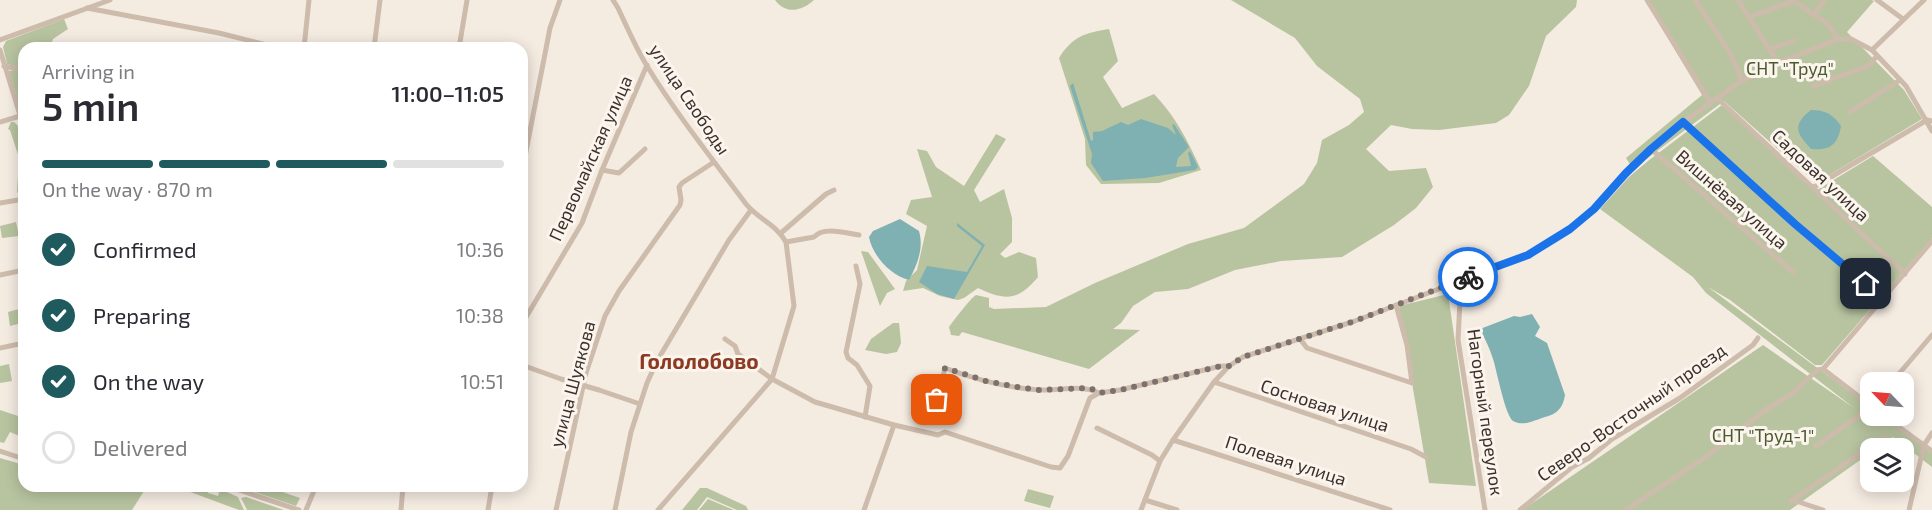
<!DOCTYPE html>
<meta charset="utf-8">
<style>
:root{--surface:#fff;--page:#f7f7f7;--text:#2b2b33;--muted:#7c7c81;--line:#e1e1e2;--accent:#1f5a5e}
body{margin:0;font-family:"Exo 2",sans-serif;background:var(--page);color:var(--text);height:100vh;display:flex;flex-direction:column;font-size:22px;white-space:nowrap}
*{box-sizing:border-box;margin:0}
p{font-size:20px;color:var(--muted)}
.icon{flex:none;width:33px;height:33px;fill:none;stroke:currentColor;stroke-width:2;stroke-linecap:round;stroke-linejoin:round}
.map{position:relative;flex:1;overflow:hidden}
.drawer{position:absolute;left:18px;top:42px;width:510px;height:450px;display:flex;flex-direction:column;background:var(--surface);border-radius:18px;box-shadow:0 3px 15px #0003}
.drawer>*{flex:none}
.needle{width:39px;rotate:295deg}
.fabs{position:absolute;left:1860px;top:372px;display:grid;gap:12px}
.fabs a{display:grid;place-items:center;width:54px;height:54px;border-radius:12px;background:var(--surface);box-shadow:0 3px 15px #0003;font-size:30px}
.pin{position:absolute;display:grid;place-items:center;width:51px;height:51px;color:#fff;margin:-26px;border-radius:12px;box-shadow:0 3px 9px #0006}
.courier{position:absolute;display:grid;place-items:center;width:60px;height:60px;margin:-30px;border:4px solid #1a73e8;border-radius:50%;background:#fff;color:#222;box-shadow:0 2px 8px #0007}
.headline em{font-style:normal;font-weight:600}
.headline div{display:flex;flex-direction:column-reverse}
.headline{display:flex;align-items:center;justify-content:space-between;height:102px;padding:0 24px}
h1{font-size:39px;font-weight:600;line-height:45px}
.bar{display:grid;grid-template-columns:repeat(4,1fr);gap:9px 6px;align-content:center;height:72px;padding:0 24px}
.bar i{height:8px;border-radius:4px;background:var(--line)}
.bar .current{background:var(--accent)}
.bar p{grid-column:span 4}
ol{padding:0 24px;list-style:none}
li{display:flex;align-items:center;gap:18px;height:66px}
li p{margin-inline-start:auto}
li .icon{padding:6px;border-radius:50%;background:var(--accent);color:#fff;stroke-width:4}
li:last-child{color:var(--muted)}
li i{width:33px;height:33px;border:3px solid var(--line);border-radius:50%}
.map>svg:first-child{display:block}
.green{fill:#b8c4a0}
.water{fill:#7fb0b2}
.lines{fill:none;stroke-linecap:round;stroke-linejoin:round}
.minor{stroke:#cdbbac;stroke-width:5}
.done{stroke:#7c716b;stroke-width:6;stroke-dasharray:0 10.8}
.route{stroke:#1a73e8;stroke-width:8}
.labels{text-anchor:middle;dominant-baseline:central;stroke-width:6;stroke-linejoin:round;paint-order:stroke}
.park-label{font-size:18px;fill:#4a5a2e;stroke:#fbf5ee}
.street-label{font-size:18px;fill:#3b302b;stroke:#fbf5ee}
.quarter-label{font-size:21px;font-weight:bold;fill:#8c3b22;stroke:#fbf5ee}
</style>
<div class="map">
<svg width="1932" height="510" viewBox="0 0 1932 510">
<rect width="100%" height="100%" fill="#f4ebe1"/>
<g class="green">
<path d="M775,0H814C802,11 786,15 775,0Z"/>
<path d="M1231,0H1577L1576,7L1546,36L1529,86L1509,115L1496,123L1439,130L1412,129L1391,125L1366,149L1389,171L1426,168L1433,187L1416,208L1394,225L1342,257L1281,261L1235,270L1188,289L1155,292L1133,306L1121,323L1113,329L1140,330L1089,369L962,332L959,336L951,335L949,327C955,319 969,300 976,295L989,298V307L994,309L1046,307L1095,283L1188,244L1244,228L1304,184L1317,163L1322,140L1349,125L1364,112L1360,99L1317,66L1295,38Z"/>
<path d="M1645,0H1872L1874,1L1847,32L1904,90L1922,119L1816,183L1724,101L1633,169L1626,158L1702,95Z"/>
<path d="M64,19L68,29L53,39L50,48H24V68L7,64L3,47L6,41Z"/>
<path d="M1109,29L1118,61L1103,77L1122,108L1154,94C1176,117 1188,141 1201,170L1159,183L1101,184L1086,165L1085,139L1059,58C1073,36 1085,33 1109,29Z"/>
<path d="M14,70L24,72V121L9,71Z"/>
<path d="M1722,105L1817,190L1873,156L1932,207V238L1822,365H1815L1730,300L1708,287L1870,407V416H1881L1932,453V467L1893,437L1876,448H1870V453L1790,510H1522L1763,345L1854,408L1706,293L1693,277L1600,209L1629,177L1648,161Z"/>
<path d="M11,122H14C28,133 24,157 24,173L10,130L8,129Z"/>
<path d="M996,134L1006,139L974,190L980,202L1004,189L1012,218V242L1000,254L1005,258L1019,252L1036,258L1038,277C1018,301 1006,301 978,288L964,298L958,300L940,296L923,288L903,291L906,281L917,270L927,226L906,214L911,200L932,197L917,149L927,151L936,167L964,186Z"/>
<path d="M20,175L23,176L24,198L20,199L17,191L18,176Z"/>
<path d="M16,222L19,236L2,238L0,226Z"/>
<path d="M861,251L868,252L895,289L887,293L880,306Z"/>
<path d="M1448,294L1476,486L1429,483L1399,306Z"/>
<path d="M19,309L22,323L10,326L8,312Z"/>
<path d="M893,323H899L901,343L897,352L886,354L865,350L871,339Z"/>
<path d="M9,364L12,381L0,383V366Z"/>
<path d="M0,410L24,418V438L10,432L4,443L0,442Z"/>
<path d="M0,458L24,465V486H108L112,488L115,486H152L144,491L132,510H0Z"/>
<path d="M174,486H207L208,493L218,496L220,489L238,497L244,510H239Z"/>
<path d="M237,486H265L300,498L296,506Z"/>
<path d="M700,488H707L746,506L748,510H737L707,497L697,510H682Z"/>
<path d="M1028,489L1054,496L1050,508L1024,501Z"/>
<path d="M246,497L284,510H247L241,498Z"/>
<path d="M708,499L734,510H699Z"/>
</g>
<g class="water">
<path d="M1073,83L1091,141L1093,140V132L1102,131L1121,122L1128,125L1141,119L1168,128L1176,135L1172,125L1174,124L1189,147L1178,158L1176,167L1191,166L1188,153L1190,151L1198,167L1195,170L1145,178L1103,181L1091,163L1092,154L1070,86Z"/>
<path d="M1811,110C1825,110 1833,114 1841,126C1838,144 1830,151 1811,149C1796,133 1792,125 1811,110Z"/>
<path d="M900,219L919,231C924,249 917,265 909,280C891,276 872,255 869,237L873,231Z"/>
<path d="M957,223L985,245L954,299L937,294L919,282L927,266L967,272L982,246L957,226Z"/>
<path d="M1532,314L1540,327L1535,336L1547,343L1565,395C1563,408 1557,414 1545,417C1535,420 1523,427 1513,421C1505,415 1497,371 1493,359C1490,349 1485,339 1480,329L1514,316L1520,317Z"/>
</g>
<g class="lines">
<g class="minor">
<path d="M613,0L618,8C627,27 636,48 647,66C675,112 713,160 746,204C758,219 776,224 786,242L794,306L772,379L658,510"/>
<path d="M1647,0L1711,103"/>
<path d="M1695,0C1711,25 1733,52 1742,81"/>
<path d="M1738,0L1778,63"/>
<path d="M1792,0L1828,24L1838,39"/>
<path d="M1877,0L1903,19"/>
<path d="M87,8L219,33L279,48"/>
<path d="M1814,15L1824,0"/>
<path d="M1749,17L1794,1"/>
<path d="M0,40L110,0"/>
<path d="M304,48L309,0"/>
<path d="M374,48L380,0"/>
<path d="M459,48L467,0"/>
<path d="M1770,49L1794,41"/>
<path d="M0,50L24,128"/>
<path d="M1872,50L1924,0"/>
<path d="M4,66L24,70"/>
<path d="M1813,86L1868,66L1877,56"/>
<path d="M1717,98L1905,274"/>
<path d="M1850,112L1900,80"/>
<path d="M0,122L20,116"/>
<path d="M1683,122L1795,224L1883,299"/>
<path d="M1651,149L1793,272"/>
<path d="M602,170L619,173L645,149"/>
<path d="M522,172L550,28L560,0"/>
<path d="M1814,187L1927,120L1932,121"/>
<path d="M0,203L24,199"/>
<path d="M781,233L826,194L834,190"/>
<path d="M786,242L814,237C823,226 846,233 859,235"/>
<path d="M856,266L860,284L846,352L848,358L857,365L870,386L865,417"/>
<path d="M0,275L24,270"/>
<path d="M1454,282L1460,301L1458,340L1485,510"/>
<path d="M522,324L582,223L602,170L647,65"/>
<path d="M725,339L735,346L738,354L772,379L815,402L894,425L938,435L945,432L1051,467L1060,468L1068,456L1090,398L1099,393L1120,390L1221,366H1229"/>
<path d="M1300,339L1307,348L1412,383L1407,345L1396,305"/>
<path d="M0,348L24,343"/>
<path d="M522,365L561,379L599,390L640,404"/>
<path d="M1823,369L1870,405"/>
<path d="M1214,382L1411,449L1426,457"/>
<path d="M1892,382L1932,335"/>
<path d="M937,400L945,368C974,379 1008,388 1040,390C1059,391 1082,384 1099,393"/>
<path d="M1884,416L1932,451"/>
<path d="M1097,428L1152,455L1160,461"/>
<path d="M1173,440L1390,510"/>
<path d="M1816,446L1870,408"/>
<path d="M0,451L24,459"/>
<path d="M227,486L299,510"/>
<path d="M1145,500L1177,510"/>
<path d="M1793,500L1823,510"/>
<path d="M1791,501L1884,437"/>
<path d="M306,510L316,486"/>
<path d="M401,510L403,486"/>
<path d="M488,510L492,486"/>
<path d="M556,510L586,373L605,316L619,291L680,205L681,200L679,187L682,183L714,162"/>
<path d="M615,510L631,432L647,383L657,361L729,240L751,210"/>
<path d="M864,510L894,425"/>
<path d="M1141,510L1160,461L1173,440L1214,382L1229,366L1243,357L1355,321L1528,255L1570,229L1594,209L1626,173L1651,149L1683,122L1717,98L1742,81L1778,63L1838,39H1851L1872,50L1906,86L1932,131"/>
<path d="M1520,510L1572,467L1589,458L1612,439L1680,398L1753,345L1758,338"/>
<path d="M1626,510L1703,459L1767,409L1793,393L1817,370L1823,369L1932,241"/>
<path d="M1909,510L1924,445L1932,433"/>
</g>
</g>
<g class="lines">
<path class="done" d="M937,400L945,368L986,381L1017,387L1038,390L1090,388L1099,393L1120,390L1221,366H1229L1243,357L1355,321L1468,277"/>
<path class="route" d="M1468,277L1528,255L1570,229L1594,209L1626,173L1651,149L1683,122L1795,224L1866,284"/>
</g>
<g class="labels">
<g class="park-label">
<text x="1790" y="68">СНТ "Труд"</text>
<text x="1763" y="435">СНТ "Труд-1"</text>
</g>
<g class="street-label">
<text transform="translate(690 99) rotate(56)">улица Свободы</text>
<text transform="translate(590 158) rotate(-66)">Первомайская улица</text>
<text transform="translate(1821 175) rotate(43)">Садовая улица</text>
<text transform="translate(1732 199) rotate(41)">Вишнёвая улица</text>
<text transform="translate(572 384) rotate(-75)">улица Шуякова</text>
<text transform="translate(1325 405) rotate(18)">Сосновая улица</text>
<text transform="translate(1486 412) rotate(82)">Нагорный переулок</text>
<text transform="translate(1631 412) rotate(-35)">Северо-Восточный проезд</text>
<text transform="translate(1286 460) rotate(18)">Полевая улица</text>
</g>
<g class="quarter-label">
<text x="699" y="360">Гололобово</text>
</g>
</g>
</svg>
<div class="fabs">
<a><svg class="needle" viewBox="-14 -14 28 28"><path d="M0-13l5 13h-10z" fill="#e53935"/><path d="M0 13l5-13h-10z" fill="#7c7c81"/></svg></a>
<a><svg class="icon" aria-label="layers" viewBox="0 0 24 24"><path d="M12 4l9 5-9 5-9-5zM3 14l9 5 9-5"/></svg></a>
</div>
<div class="pin" style="left:937px;top:400px;background:#ea580c"><svg class="icon" aria-label="bag" viewBox="0 0 24 24"><path d="M5 8h14l-1 12H6zM9 8a3 3 0 0 1 6 0"/></svg></div>
<div class="pin" style="left:1866px;top:284px;background:#1f2937"><svg class="icon" aria-label="home" viewBox="0 0 24 24"><path d="M3 11l9-7 9 7M6 9v11h12V9"/></svg></div>
<div class="courier" style="left:1468px;top:277px"><svg class="icon" aria-label="bike" viewBox="0 0 24 24"><circle cx="6" cy="16" r="4"/><circle cx="18" cy="16" r="4"/><path d="M6 16l4-8h5l3 8M10 8l3 8H6M13 5h3"/></svg></div>
<section class="drawer">
<div class="headline"><div><h1>5 min</h1><p>Arriving in</p></div><em>11:00–11:05</em></div>
<div class="bar"><i class="current"></i><i class="current"></i><i class="current"></i><i></i><p>On the way · 870 m</p></div>
<ol>
<li><svg class="icon" aria-label="check" viewBox="0 0 24 24"><path d="M5 12l5 5 9-10"/></svg>Confirmed<p>10:36</p></li>
<li><svg class="icon" aria-label="check" viewBox="0 0 24 24"><path d="M5 12l5 5 9-10"/></svg>Preparing<p>10:38</p></li>
<li><svg class="icon" aria-label="check" viewBox="0 0 24 24"><path d="M5 12l5 5 9-10"/></svg>On the way<p>10:51</p></li>
<li><i></i>Delivered</li>
</ol>
</section>
</div>
